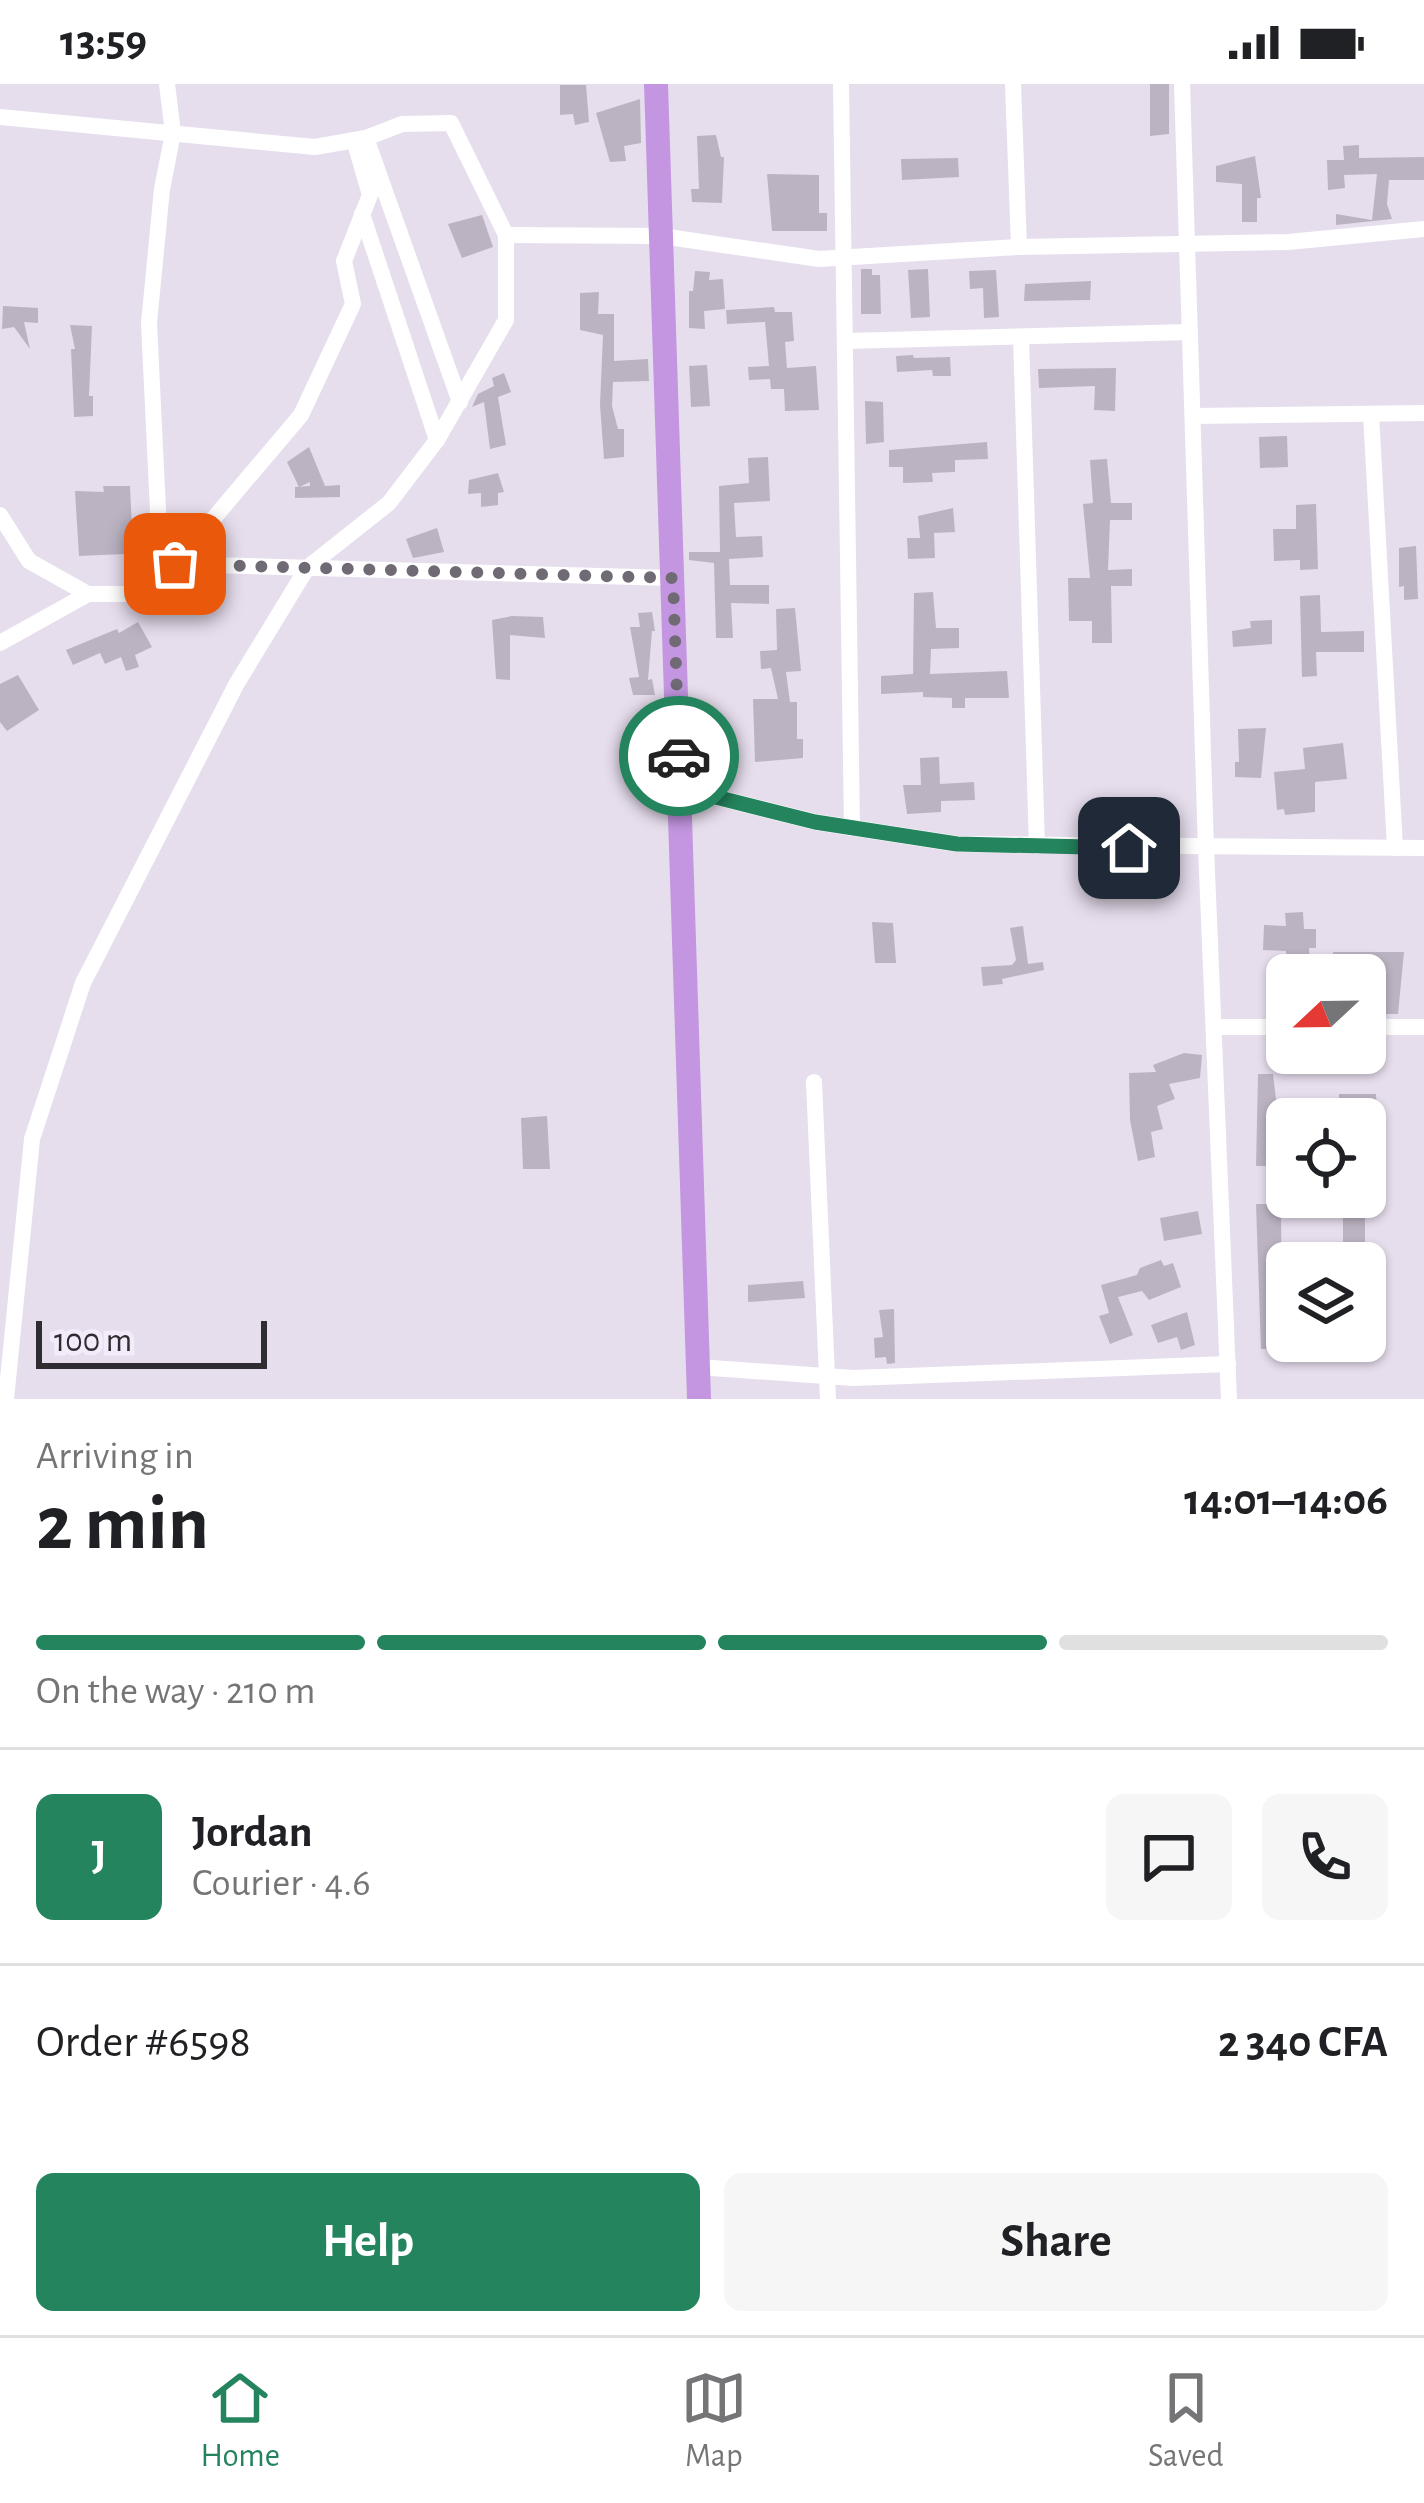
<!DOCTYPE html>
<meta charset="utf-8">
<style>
:root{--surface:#fff;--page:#f6f6f6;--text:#202124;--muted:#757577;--line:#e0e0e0;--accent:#23845d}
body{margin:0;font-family:"Alegreya Sans",sans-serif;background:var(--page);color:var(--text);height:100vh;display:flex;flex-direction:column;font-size:45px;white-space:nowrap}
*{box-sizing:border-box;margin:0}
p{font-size:39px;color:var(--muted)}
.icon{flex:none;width:66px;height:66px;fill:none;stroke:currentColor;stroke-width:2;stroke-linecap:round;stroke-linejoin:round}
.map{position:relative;height:1315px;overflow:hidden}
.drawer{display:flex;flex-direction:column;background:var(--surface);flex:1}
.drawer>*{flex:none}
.needle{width:78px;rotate:248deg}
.buttons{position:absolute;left:1266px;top:870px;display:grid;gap:24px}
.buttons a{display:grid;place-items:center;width:120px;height:120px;border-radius:18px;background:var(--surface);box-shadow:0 3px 9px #0004;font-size:60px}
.scale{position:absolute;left:36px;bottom:30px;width:231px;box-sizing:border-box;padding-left:12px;border:6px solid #2f2c32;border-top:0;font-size:33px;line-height:42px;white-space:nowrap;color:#2f2c32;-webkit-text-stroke:9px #f4ebfa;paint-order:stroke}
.pin{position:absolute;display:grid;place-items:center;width:102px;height:102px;color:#fff;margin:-51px;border-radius:24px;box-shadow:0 6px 18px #0006}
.courier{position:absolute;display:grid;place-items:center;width:120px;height:120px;margin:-60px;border:9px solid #23845d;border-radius:50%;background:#fff;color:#222;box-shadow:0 3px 15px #0007}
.summary em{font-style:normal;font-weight:600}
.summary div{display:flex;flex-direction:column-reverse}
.summary{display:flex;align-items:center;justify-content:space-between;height:204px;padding:0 36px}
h1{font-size:78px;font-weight:600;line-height:90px}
.bar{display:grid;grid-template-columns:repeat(4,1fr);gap:18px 12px;align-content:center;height:144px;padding:0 36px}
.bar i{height:15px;border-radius:9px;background:var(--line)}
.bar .active{background:var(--accent)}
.bar p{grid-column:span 4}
.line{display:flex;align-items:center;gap:30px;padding:0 36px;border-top:3px solid var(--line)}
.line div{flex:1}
.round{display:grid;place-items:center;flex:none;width:126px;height:126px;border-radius:18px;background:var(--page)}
.button{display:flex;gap:24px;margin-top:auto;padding:24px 36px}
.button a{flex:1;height:138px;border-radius:18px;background:var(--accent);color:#fff;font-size:48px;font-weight:600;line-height:138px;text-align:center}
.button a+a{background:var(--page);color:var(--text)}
.status{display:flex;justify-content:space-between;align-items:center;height:84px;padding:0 60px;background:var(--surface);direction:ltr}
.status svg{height:33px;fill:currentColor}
.tab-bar{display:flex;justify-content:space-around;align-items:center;height:168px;border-top:3px solid var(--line);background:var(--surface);font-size:33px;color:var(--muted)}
.tab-bar a{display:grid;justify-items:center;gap:6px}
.tab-bar .active{color:var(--accent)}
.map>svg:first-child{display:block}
.building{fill:#bcb3c2}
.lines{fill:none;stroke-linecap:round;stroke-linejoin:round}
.minor{stroke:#fff;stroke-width:16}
.highway{stroke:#c496e2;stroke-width:24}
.done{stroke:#6f6a73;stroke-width:12;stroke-dasharray:0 21.6}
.route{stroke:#23845d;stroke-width:15}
</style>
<div class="status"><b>13:59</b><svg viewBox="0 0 49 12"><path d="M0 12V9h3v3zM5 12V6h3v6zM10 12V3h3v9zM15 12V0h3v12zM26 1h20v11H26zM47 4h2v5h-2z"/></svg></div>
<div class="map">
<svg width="1424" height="1315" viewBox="0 0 1424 1315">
<rect width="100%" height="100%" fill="#e7deed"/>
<g class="building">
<path d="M1150,0H1169V50L1150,52Z"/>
<path d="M560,1H586L589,38L575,41L573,30L560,31Z"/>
<path d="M640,15L641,59L624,62L626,77L610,78L596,29Z"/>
<path d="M716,51L721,73H724L722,119L692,118L691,105H699L697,52Z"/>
<path d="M1359,61V74L1424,73V96H1389L1387,120L1392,135L1336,141V130L1372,136L1377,90L1344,91L1345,104L1328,106L1327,76H1344L1343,62Z"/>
<path d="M1255,72L1261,114H1257V138H1242V100L1216,98V82Z"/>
<path d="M958,74L959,93L902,96L901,75Z"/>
<path d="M767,90L819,91V129H827V147H772Z"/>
<path d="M482,131L493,163L462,174L448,140Z"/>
<path d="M861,185H872V191H880L881,230H861Z"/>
<path d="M928,185L930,233L911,234L908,186Z"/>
<path d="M996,186L999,233L984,234L983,204L970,205L969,187Z"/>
<path d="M695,187L710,188L709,196L723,195L725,225L704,227L705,245L689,244V207H693Z"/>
<path d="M1091,197L1090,216L1024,217L1025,200Z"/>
<path d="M599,208L598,230H614V277L648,275L649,297L613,298L612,322L618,345H624V373L604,375L600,321L603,251L580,246V209Z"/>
<path d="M3,222L38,224V239L24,238L30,265L14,243L2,245Z"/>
<path d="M774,223L775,228H792L794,257L785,258L787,284L816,282L819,326L785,327L784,305H771L770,295L749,296L748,283L769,282L765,238L727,240L726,226Z"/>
<path d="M70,241L92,242L89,312H93V332L74,333L71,265H75Z"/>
<path d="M913,271L914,274L950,273L951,292H933L932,286L897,288L896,272Z"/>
<path d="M707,281L710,322L691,323L689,282Z"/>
<path d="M1116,284L1115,327L1094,326L1095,302L1039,304L1038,285Z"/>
<path d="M504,289L511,308L498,313L506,361L490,365L484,318L472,323L478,310L494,302L492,294Z"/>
<path d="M865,317L883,318L884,358L866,360Z"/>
<path d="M1287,352L1288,383L1260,384L1259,353Z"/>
<path d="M987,358L988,375L955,376V388L932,389L933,398L903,399V383H889V366Z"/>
<path d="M309,363L325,402L340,401V413L295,414V403L310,402V398L299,403L287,378Z"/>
<path d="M768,373L770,417L734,419L736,453L762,452L763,473L729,475L730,501H769V520L731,519L733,554H716L714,479L689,476V468H720L719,402L749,399L748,374Z"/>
<path d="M1107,375L1111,419H1132V436H1110L1108,486L1132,485V502H1111L1112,559H1092V537H1069L1068,494H1090L1083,420L1093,419L1090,376Z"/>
<path d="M498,389L504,408L498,409V421L481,423V409L468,410L469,396Z"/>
<path d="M103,402H130L132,444L146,448L147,469L79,472L75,407L104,408Z"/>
<path d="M1316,420L1318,485L1300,486V476L1274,477L1273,445H1296V421Z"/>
<path d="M953,424L955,448L934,449L935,474L908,475L907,454H920L918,432Z"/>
<path d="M437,444L444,468L413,474L406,455Z"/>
<path d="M1416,462L1418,515L1404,516V502L1399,503V464Z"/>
<path d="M933,508L936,544H959V564L931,565L930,590L1007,587L1009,614H965V624H952V614L923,613V608L881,610V592L913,590L914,509Z"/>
<path d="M1320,511L1321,548L1364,547V568H1316L1317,592L1302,593L1300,512Z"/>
<path d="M795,524L801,587L786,588L790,618H797V655H803V674L755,678L753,615H778L771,584L761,585L760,567L777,566L776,525Z"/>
<path d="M652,528L655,547H652L648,596L652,595L655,611H633L629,594L639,593L630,543H640L638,529Z"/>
<path d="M512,532L543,533L545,554L510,551V596L496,595L492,536Z"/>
<path d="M1272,536V560L1233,563L1232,547L1251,544L1250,537Z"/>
<path d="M138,538L152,563L135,571L139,583L126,587L121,573L105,580L100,569L73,581L66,566L117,545L119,549Z"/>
<path d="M18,591L39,626L7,647L0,638V600Z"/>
<path d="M1266,644L1261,694L1235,693V678H1239L1238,645Z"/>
<path d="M1343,659L1347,695L1315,698V728L1285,731L1284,725L1277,726L1274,688L1305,685L1303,664Z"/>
<path d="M939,673L940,700L974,698L975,716L941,717V728L907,730L903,701H921L920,674Z"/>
<path d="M1303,828L1304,845H1316V864H1309L1310,889L1287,890L1286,867L1263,866L1264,841L1286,842L1285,829Z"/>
<path d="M872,838L893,839L896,879H875Z"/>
<path d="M1023,842L1028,880L1043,878L1044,886L1002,895L1003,900L983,902L981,883L1012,881L1016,876L1010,844Z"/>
<path d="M1333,868H1404L1398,930H1381L1379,884L1334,886Z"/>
<path d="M1184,969L1202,971L1200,994L1169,1000L1175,1015L1157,1022L1163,1045L1151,1048L1155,1073L1138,1077L1130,1036L1129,989L1156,988L1153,981Z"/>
<path d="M1258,990H1273L1277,1024H1273L1272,1082H1256Z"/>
<path d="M1339,1010H1376L1377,1029H1359V1035H1339Z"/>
<path d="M547,1032L550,1085H523L521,1034Z"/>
<rect x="1343" y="1113" width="22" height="54"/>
<path d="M1256,1120H1281L1282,1265H1261Z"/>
<path d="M1198,1127L1202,1150L1164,1157L1160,1134Z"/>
<path d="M1161,1176L1164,1182L1173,1179L1181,1203L1149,1216L1142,1207L1118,1213L1133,1251L1110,1260L1099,1232L1109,1229L1101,1201L1137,1191L1140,1184Z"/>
<path d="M803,1197L805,1214L748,1218V1201Z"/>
<path d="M894,1225L895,1279L887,1280L886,1273L875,1274L874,1254L883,1253L879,1226Z"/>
<path d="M1187,1228L1195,1261L1181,1266L1177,1253L1158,1259L1151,1241Z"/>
</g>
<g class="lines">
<g class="minor">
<path d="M841,0L852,744"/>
<path d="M1013,0L1019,163"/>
<path d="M1182,0L1206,764L1229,1315"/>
<path d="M0,33L315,63L366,54L402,40L451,39L506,151V236L437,356L389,419L307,484L237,599L83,899L32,1055L6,1315"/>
<path d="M366,54L460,318"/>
<path d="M362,130L437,356"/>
<path d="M506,151L661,152L819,175L1019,163L1288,158L1424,145"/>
<path d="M1021,253L1037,762"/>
<path d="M845,257L1190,248"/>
<path d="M1371,330L1395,764"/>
<path d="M1193,332L1424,329"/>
<path d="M0,431L29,477L88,510H127L175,480L672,494"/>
<path d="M175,480L301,331L353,220L344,177L370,111L354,56"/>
<path d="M161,489L149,239L162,105L173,49L167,0"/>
<path d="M0,559L88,510"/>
<path d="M680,704L815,738L957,760L1424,764"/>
<path d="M1214,943H1287"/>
<path d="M1365,943H1424"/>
<path d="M814,998L828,1315"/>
<path d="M698,1283L853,1294L1228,1280"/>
</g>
<path class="highway" d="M656,0L699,1315"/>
</g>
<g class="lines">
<path class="done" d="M175,480L673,494L679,672"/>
<path class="route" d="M679,672L680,704L815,738L957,760L1129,764"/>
</g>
</svg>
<div class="buttons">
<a><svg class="needle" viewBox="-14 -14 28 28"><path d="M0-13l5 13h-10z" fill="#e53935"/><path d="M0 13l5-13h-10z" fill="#757577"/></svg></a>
<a><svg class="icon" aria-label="locate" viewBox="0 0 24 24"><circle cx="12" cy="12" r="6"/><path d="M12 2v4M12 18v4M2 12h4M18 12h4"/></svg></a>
<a><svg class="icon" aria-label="layers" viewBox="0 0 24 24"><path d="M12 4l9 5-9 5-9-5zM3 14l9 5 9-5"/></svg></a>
</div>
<div class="scale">100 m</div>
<div class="pin" style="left:175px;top:480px;background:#ea580c"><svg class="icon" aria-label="bag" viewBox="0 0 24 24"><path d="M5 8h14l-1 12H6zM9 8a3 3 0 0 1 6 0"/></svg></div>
<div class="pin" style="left:1129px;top:764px;background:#1f2937"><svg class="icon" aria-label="home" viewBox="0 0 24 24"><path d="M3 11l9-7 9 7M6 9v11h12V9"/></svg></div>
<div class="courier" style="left:679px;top:672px"><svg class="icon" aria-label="car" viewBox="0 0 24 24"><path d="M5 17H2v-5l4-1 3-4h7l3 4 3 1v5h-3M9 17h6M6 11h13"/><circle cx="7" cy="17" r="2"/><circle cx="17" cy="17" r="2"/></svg></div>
</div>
<section class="drawer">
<div class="summary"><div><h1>2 min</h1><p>Arriving in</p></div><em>14:01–14:06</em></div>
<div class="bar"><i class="active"></i><i class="active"></i><i class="active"></i><i></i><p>On the way · 210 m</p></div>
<div class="line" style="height:216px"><b class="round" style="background:var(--accent);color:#fff">J</b><div><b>Jordan</b><p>Courier · 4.6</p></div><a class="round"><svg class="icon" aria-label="chat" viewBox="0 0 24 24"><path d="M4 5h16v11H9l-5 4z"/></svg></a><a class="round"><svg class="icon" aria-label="phone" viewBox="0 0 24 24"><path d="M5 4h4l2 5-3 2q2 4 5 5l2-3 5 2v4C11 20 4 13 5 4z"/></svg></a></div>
<div class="line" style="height:156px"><div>Order #6598</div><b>2 340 CFA</b></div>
<div class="button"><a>Help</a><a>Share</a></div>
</section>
<nav class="tab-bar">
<a class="active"><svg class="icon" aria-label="home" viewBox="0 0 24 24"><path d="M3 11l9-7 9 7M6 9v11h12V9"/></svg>Home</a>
<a><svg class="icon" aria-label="map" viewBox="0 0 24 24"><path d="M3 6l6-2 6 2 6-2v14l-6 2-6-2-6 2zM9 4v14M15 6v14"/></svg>Map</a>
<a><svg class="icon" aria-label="saved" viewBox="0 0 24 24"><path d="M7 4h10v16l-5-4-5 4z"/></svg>Saved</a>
</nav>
